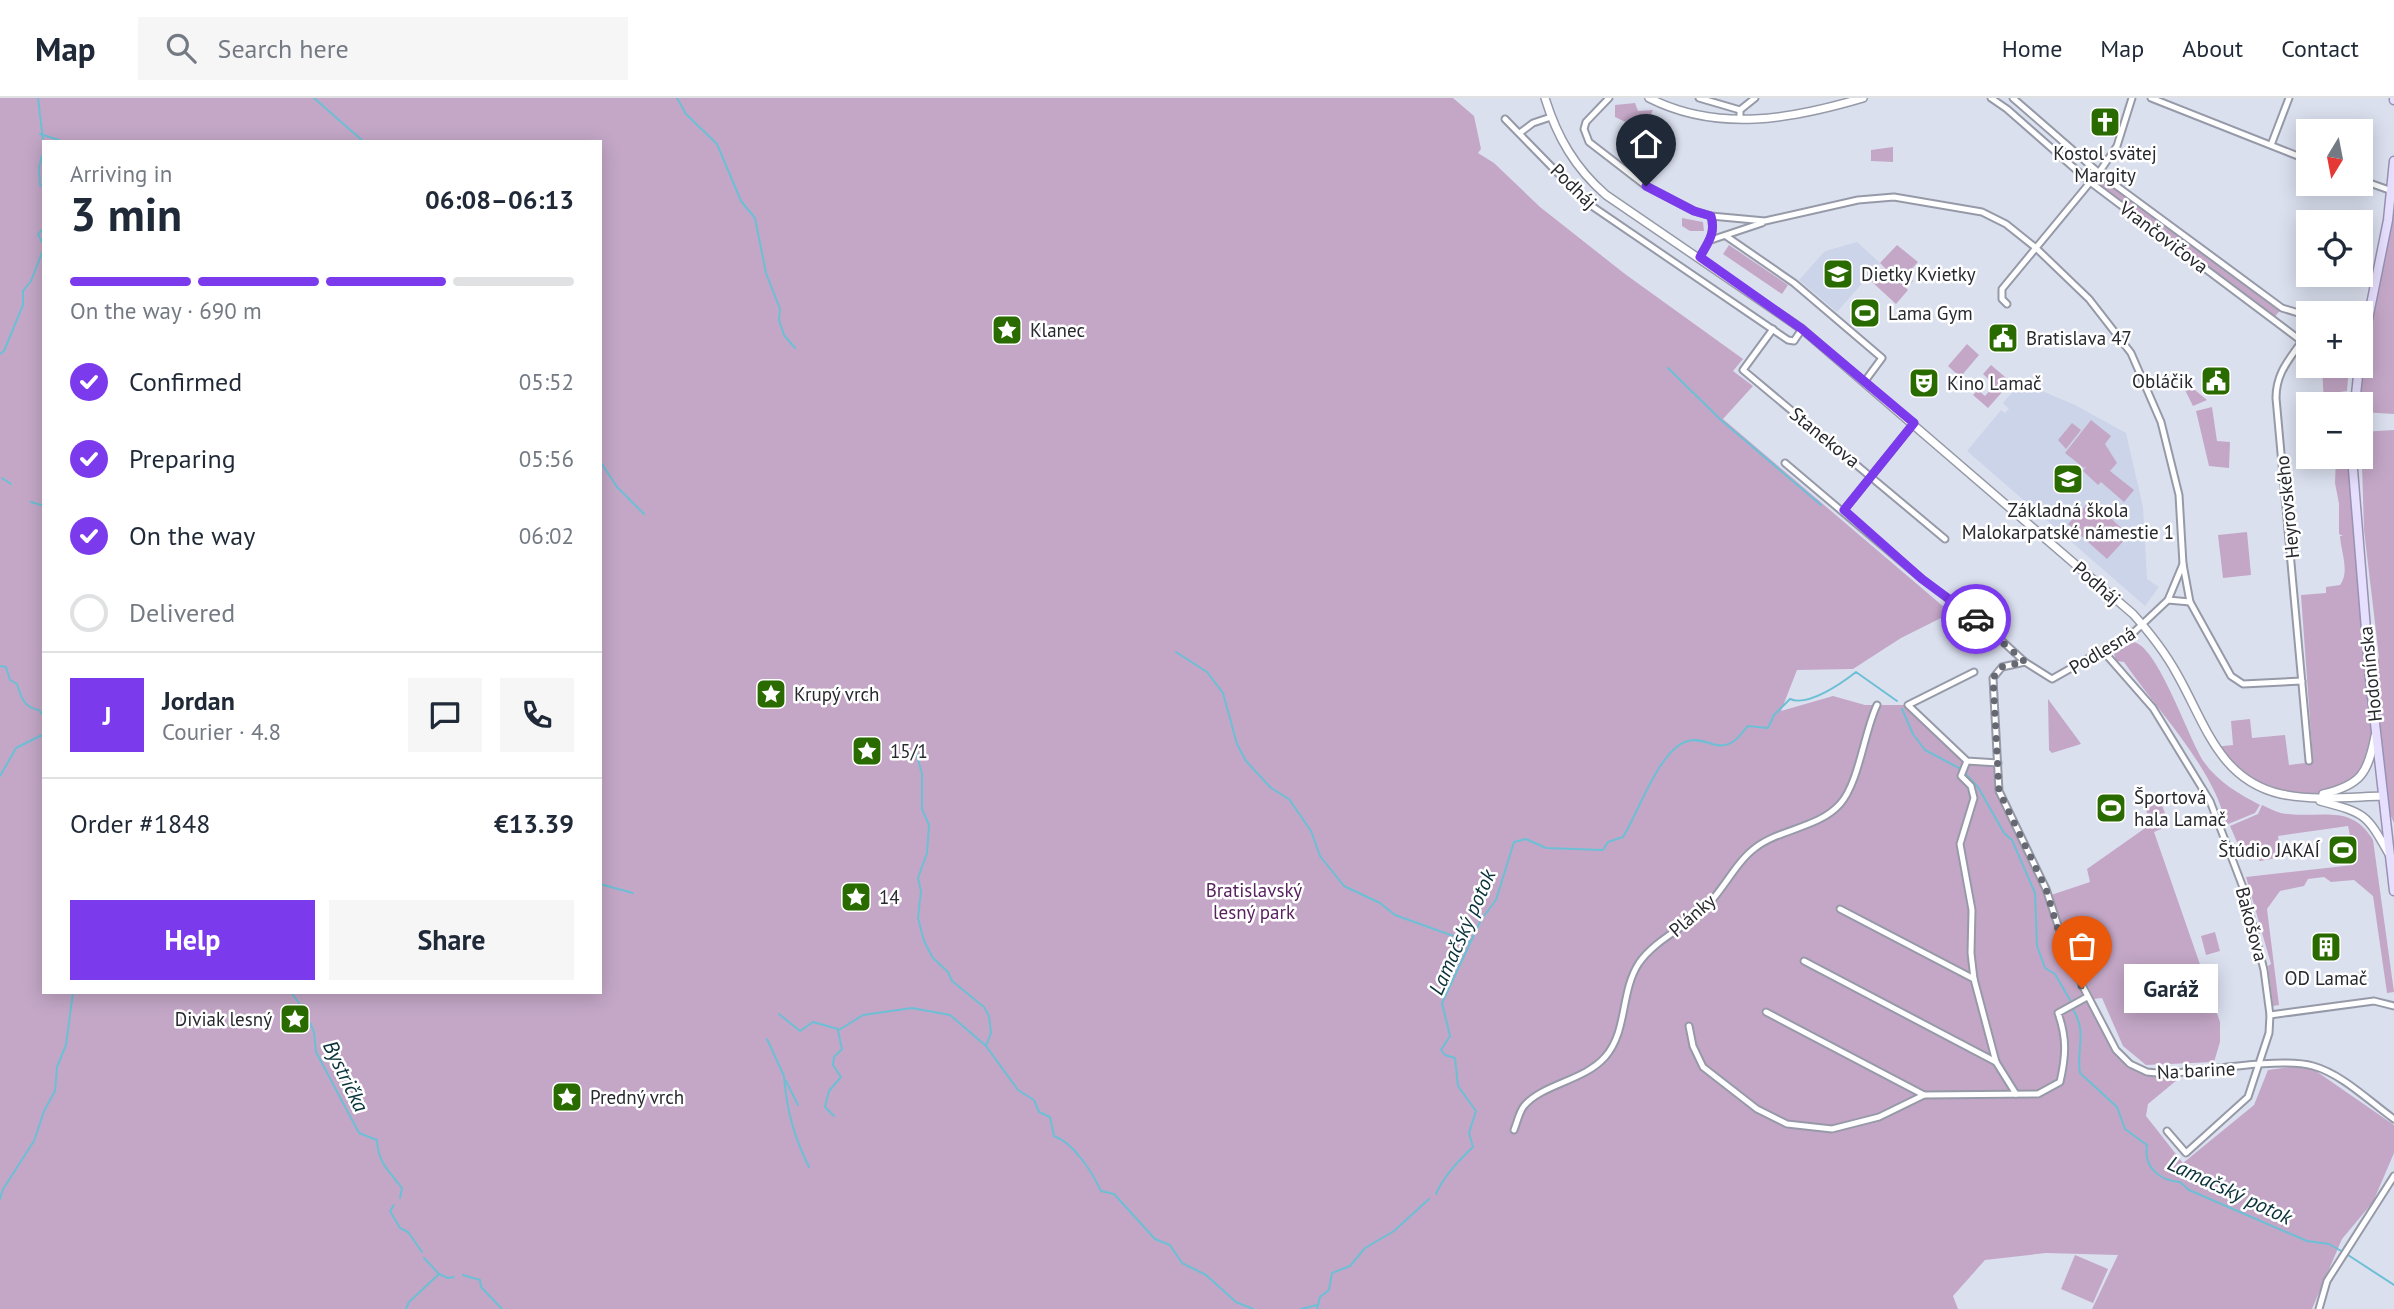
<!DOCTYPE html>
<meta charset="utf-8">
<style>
:root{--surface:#fff;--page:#f6f6f7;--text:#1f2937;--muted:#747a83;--line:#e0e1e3;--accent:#7c3aed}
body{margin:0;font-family:"PT Sans",sans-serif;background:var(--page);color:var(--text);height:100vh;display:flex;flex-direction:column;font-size:26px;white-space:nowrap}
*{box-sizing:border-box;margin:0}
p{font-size:23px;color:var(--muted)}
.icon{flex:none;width:38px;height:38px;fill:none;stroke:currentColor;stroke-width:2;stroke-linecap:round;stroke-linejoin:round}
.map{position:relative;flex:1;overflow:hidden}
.panel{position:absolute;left:42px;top:42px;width:560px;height:854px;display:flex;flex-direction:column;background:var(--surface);border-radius:0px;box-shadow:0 4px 18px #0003}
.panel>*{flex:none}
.needle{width:46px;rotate:190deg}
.tools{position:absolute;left:2296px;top:21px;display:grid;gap:14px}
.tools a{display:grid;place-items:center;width:77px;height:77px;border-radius:0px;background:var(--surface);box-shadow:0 4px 18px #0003;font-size:35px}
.pin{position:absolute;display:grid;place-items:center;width:60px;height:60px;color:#fff;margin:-72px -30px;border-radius:50% 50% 50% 0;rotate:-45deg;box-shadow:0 0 7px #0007}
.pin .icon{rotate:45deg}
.courier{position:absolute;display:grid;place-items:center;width:70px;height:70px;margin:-35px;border:5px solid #7c3aed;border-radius:50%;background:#fff;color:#222;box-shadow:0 2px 9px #0007}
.bubble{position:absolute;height:49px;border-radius:0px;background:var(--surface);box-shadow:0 4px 18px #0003;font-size:23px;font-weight:700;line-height:49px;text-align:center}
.summary em{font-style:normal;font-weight:700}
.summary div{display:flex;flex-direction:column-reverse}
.summary{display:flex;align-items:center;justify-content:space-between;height:119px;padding:0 28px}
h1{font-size:46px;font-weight:700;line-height:52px}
.bar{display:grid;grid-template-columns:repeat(4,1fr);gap:10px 7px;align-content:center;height:84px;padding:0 28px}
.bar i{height:9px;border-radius:5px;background:var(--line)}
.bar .selected{background:var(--accent)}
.bar p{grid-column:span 4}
.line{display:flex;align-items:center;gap:18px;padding:0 28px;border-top:2px solid var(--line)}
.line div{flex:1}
.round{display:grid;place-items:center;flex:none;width:74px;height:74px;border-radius:0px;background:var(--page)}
ol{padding:0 28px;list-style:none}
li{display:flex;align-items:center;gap:21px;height:77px}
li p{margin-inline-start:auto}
li .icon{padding:7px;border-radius:50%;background:var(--accent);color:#fff;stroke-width:4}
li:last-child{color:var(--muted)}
li i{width:38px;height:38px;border:4px solid var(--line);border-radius:50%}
.cta{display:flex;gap:14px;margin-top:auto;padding:14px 28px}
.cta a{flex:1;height:80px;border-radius:0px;background:var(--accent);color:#fff;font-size:28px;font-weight:700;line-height:80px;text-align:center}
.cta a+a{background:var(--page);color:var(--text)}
header{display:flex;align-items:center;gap:42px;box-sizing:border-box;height:98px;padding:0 35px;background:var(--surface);border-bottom:2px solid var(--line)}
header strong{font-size:33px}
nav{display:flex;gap:38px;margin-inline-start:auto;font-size:24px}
.search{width:490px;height:63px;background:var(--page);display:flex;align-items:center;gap:18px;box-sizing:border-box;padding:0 24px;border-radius:0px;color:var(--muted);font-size:26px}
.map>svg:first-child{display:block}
.built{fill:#ccd4e9}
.green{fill:#c4a7c7;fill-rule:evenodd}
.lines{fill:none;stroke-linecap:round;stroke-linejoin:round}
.stream{stroke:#6dbfd5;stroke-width:2}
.street-casing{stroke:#969aa8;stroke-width:9}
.secondary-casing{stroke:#969aa8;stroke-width:10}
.primary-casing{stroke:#9991b4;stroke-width:11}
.street{stroke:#fff;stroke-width:5}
.secondary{stroke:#fff;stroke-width:7}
.primary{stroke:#e6dffd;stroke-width:8}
.done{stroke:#676972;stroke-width:7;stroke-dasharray:0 12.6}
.route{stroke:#7c3aed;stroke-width:9}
.labels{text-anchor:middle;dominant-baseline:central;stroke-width:5;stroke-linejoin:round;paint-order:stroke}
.poi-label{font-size:19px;fill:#28292f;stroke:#fff;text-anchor:start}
.street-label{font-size:19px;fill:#28292f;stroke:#fff}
.park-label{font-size:19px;fill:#58225f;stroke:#fff}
.water-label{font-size:21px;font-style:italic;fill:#08313a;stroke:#fff}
</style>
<header>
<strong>Map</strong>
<div class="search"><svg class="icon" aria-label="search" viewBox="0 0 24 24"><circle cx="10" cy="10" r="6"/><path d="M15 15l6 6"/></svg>Search here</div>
<nav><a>Home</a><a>Map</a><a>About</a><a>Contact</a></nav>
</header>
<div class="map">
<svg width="2394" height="1211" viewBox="0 0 2394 1211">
<rect width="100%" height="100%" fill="#dbe0ef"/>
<g class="built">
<path d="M1857,144L1880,165L1837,214L1799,182L1825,153Z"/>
<path d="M2021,284L2075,307L2126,335L2143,409L2147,481L2159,489L2145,508L1967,353L2001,312L2005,315L2009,311L2003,305Z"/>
</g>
<g class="green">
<path d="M0,0H1453L1474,18L1481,51L1478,55L1494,65L1540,109L1625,176L1743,261L1733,273L1753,288L1723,321L1951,515L1901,540L1853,571L1797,572L1781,613L1833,598L1865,607H1908L1967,662L1998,665L1999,693L2048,796L2059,846L2112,952C2130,973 2150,978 2177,979V982L2148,1006L2146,1018L2183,1065L2254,1007L2268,972L2290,969L2313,971L2394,1027V1055L2373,1104L2342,1141L2312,1211H2092L2118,1157L2046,1155L1985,1162L1953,1198L1958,1211H0ZM44,44H600V894H44Z"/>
<path d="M1635,5L1638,13L1653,12L1643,32L1615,19V7Z"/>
<path d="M1893,49V64L1871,63V52Z"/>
<path d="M2394,63V316L2361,314V306H2324L2322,268H2340L2348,280L2347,293L2325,296H2355Z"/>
<path d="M2099,75L2282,210L2273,221L2090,84Z"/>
<path d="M1682,120L1703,124L1704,133H1690L1682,128Z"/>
<path d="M1729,147L1788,187L1782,196L1723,156Z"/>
<path d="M1897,147L1918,164L1906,177L1913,183L1909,188L1902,182L1900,184L1908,192L1896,206L1871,183L1883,170L1886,171L1880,165Z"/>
<path d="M1967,246L1979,257L1957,283L1959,278L1948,268Z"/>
<path d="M1991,267L2011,284L1988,310L1973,297L1978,292L1985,298L1995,287L1983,276Z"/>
<path d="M2190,288L2207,302L2193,308L2185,292Z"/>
<path d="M2212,309L2217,343L2230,344L2229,370L2209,368L2196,313Z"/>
<path d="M2091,322L2111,338L2105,346L2117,365L2110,373L2134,392L2124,404L2101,384L2098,387L2083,373L2087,367L2084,370L2065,355Z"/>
<path d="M2072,325L2081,332L2066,351L2058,342Z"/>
<path d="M2394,332V725L2382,698L2376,637L2370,659L2354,685L2309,700L2255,686L2214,649L2233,647L2231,623L2250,621L2252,640L2285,637L2289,667L2313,664L2301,497L2326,495V489L2340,487C2350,474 2341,454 2340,438H2343L2339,436V406L2335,385L2336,359H2352L2371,579L2379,559L2364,432L2361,334Z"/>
<path d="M2091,402L2129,437L2107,461L2068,426Z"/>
<path d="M2247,434L2251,477L2223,480L2218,437Z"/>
<path d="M2133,544C2157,546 2189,642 2204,664C2218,684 2239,696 2260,707L2255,715L2226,727C2215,671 2156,611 2124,564L2116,563L2114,556Z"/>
<path d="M2048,601L2079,643L2081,646L2052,655L2049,652Z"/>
<path d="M2160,703L2170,727L2154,734L2220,924V944L2214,964L2146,967L2123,948L2102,900L2094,901L2072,857L2051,797L2090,784L2087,771L2151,726L2145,709Z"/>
<path d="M2262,707C2270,711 2280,716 2288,716C2323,720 2352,706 2373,742L2394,894L2387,895L2373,798L2354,782L2331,784L2324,779L2308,781L2304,788L2280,793L2267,811L2279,907L2273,908L2268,868L2271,866L2246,779L2353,767L2355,762L2348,728L2278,738L2281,759L2260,763L2249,756L2243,758L2230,728L2258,716Z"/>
<path d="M2215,834L2220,853L2206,857L2201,838Z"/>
<path d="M2075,1157L2108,1171L2093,1205L2061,1191Z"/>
</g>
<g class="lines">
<g class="stream">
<path d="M38,0L44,51"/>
<path d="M314,0L364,44"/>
<path d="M677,0L686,16L717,46L741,103L755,120L766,175L780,211L779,222L784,237L795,250"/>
<path d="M40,36L59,42"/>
<path d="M44,51L39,69L40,87L44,90"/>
<path d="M44,121L43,131L38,136L44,148"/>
<path d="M0,256L4,253L23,207V193L31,183L44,150"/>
<path d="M1668,270L1721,322L1821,407"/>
<path d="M600,363L617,389L644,416"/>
<path d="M2,380L11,386"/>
<path d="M31,404L44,408"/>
<path d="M1176,554L1207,574L1223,595L1237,646L1246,663L1271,690L1289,701L1311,733L1320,758L1344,788L1380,805L1395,817L1470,844"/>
<path d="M0,568L6,569L10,582L17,586C21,599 24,610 39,612L44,619"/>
<path d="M1902,611L1913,636L1925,652L1961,671L1978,689L2004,735L2012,742L2035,795L2037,848L2045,870L2055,876L2070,902"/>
<path d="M916,654L922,676V711L929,727L927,755L918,780L921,793L918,820L924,843L933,860L948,874L952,883L984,909L989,918L991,935L986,948L1018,992L1034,1002L1039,1014L1050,1019L1054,1038C1074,1045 1092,1074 1101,1093L1114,1096L1155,1141L1170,1147L1182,1165L1206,1177L1236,1204L1253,1211"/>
<path d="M0,678L16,650L44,636"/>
<path d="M600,786L633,795"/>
<path d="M291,894L304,912L314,934L316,954L359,1035L377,1042C378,1065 389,1073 402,1090L400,1100"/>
<path d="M2072,910C2088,934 2076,951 2080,975L2117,1009L2125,1031L2147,1047C2143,1069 2160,1083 2180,1084L2189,1092L2307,1143L2329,1146L2343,1154"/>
<path d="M779,916L800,933L813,924L838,931"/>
<path d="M839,932L863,917L912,910L950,917L986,948"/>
<path d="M767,941L784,978"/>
<path d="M784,979C787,1013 794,1039 809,1069"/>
<path d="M786,983L798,1007"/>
<path d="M834,1018L825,1009L829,993L841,979L833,967L834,959L842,951L838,933"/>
<path d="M1436,1096C1443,1079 1459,1062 1473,1049L1469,1035L1476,1013L1458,988L1455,960L1445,957L1441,952L1450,938L1442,905L1481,822L1496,802L1514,744L1526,741L1546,750L1603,752L1608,744L1623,739C1639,713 1660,650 1688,643C1705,638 1717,655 1734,643C1740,639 1743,633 1748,628L1768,630L1774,617L1790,601C1808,609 1842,585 1856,574L1897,603"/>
<path d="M0,1101L3,1091L34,1043L44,1013L55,993L57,969L66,947L73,894"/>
<path d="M394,1107L390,1113L400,1130L408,1134L422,1154"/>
<path d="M2348,1157L2394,1187"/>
<path d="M424,1160L439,1176L448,1180L454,1179"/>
<path d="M463,1177L480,1182L481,1189L502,1211"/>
<path d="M406,1211L409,1204L439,1176"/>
<path d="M1301,1211L1317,1207"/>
<path d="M1317,1211L1320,1199L1329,1192L1332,1175L1350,1168L1365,1150L1394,1133L1429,1101"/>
</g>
<g class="street-casing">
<g id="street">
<path d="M1609,0L1586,24L1584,31L1589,44L1646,88L1694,113L1711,118L1765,123L1858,102L1894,99L1982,114L2006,126L2036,150L2089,201L2131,255L2161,324L2179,397L2183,466L2190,504L2231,578L2243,586L2302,583"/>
<path d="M1699,0L1740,12"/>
<path d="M1991,0L2007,11L2090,84L2308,248"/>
<path d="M2013,0L2099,75L2282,210L2308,218"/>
<path d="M2151,0L2308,62"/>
<path d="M1740,20V12L1755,0"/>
<path d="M1505,21L1586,104L1788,242L1794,243L1802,231"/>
<path d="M1521,34L1533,25L1551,19"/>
<path d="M2271,47L2289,0"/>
<path d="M2361,82L2392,93"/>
<path d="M1726,138L1794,185L1882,260L1865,283"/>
<path d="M1711,142L1762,125"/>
<path d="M1700,159C1708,144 1716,136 1711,118"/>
<path d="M2007,206L2002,201V191L2102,70L2117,48L2132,0"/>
<path d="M1773,231L1743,272L1945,441"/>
<path d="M2302,243C2289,262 2276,275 2276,300L2309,663"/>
<path d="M1785,365L1922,481L1990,532L2025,564L2052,581L2133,535L2168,502L2190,504"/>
<path d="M1844,412L1914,325"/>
<path d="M2168,502L2183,466"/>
<path d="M2104,554L2153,610L2210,703L2244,792L2264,872L2270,917L2269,935L2248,999L2186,1055L2167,1033"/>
<path d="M2025,564L2002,569L1993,580L1999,693L2046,791L2070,864L2116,952L2130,966L2147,974L2167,976C2204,973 2281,959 2313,968C2342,976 2369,1003 2394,1021"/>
<path d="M1974,574L1908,607L1967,663L1998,665"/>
<path d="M1967,663L1961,678L1971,688L1974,700L1960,746L1972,812L1971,855L1974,881L1996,964L2016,996"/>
<path d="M1840,811L1974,881"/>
<path d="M1804,863L1996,964"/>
<path d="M1766,914L1924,997"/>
<path d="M2270,917L2374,903L2394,908"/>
<path d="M1689,928L1693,948L1703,969L1757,1011L1787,1026L1832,1031L1879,1019L1924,997L2038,996L2060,984C2066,958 2067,940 2058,915L2087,899"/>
<path d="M1514,1032C1517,1025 1519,1014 1524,1008C1542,986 1584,983 1605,959C1628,933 1620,894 1639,865C1655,842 1684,830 1704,811C1723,793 1735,765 1755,750C1779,731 1819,730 1840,706C1859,685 1864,634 1877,607"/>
<path d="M2319,1211L2327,1183L2394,1078"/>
</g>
</g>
<g class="secondary-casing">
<g id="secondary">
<path d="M1545,0C1557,39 1575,70 1606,97L1802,231L2133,516C2150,535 2165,554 2177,576C2205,625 2219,682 2281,696C2314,703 2349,699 2382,698"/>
<path d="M1649,0C1718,35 1792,21 1863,0"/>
<path d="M2323,696C2361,687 2368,675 2375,638"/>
<path d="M2320,703C2365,715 2366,715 2389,756"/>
</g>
</g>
<g class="primary-casing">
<g id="primary">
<path d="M2394,0V2"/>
<path d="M2361,256L2388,122L2394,63"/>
<path d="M2355,306L2359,268"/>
<path d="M2352,359L2370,581L2394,793"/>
</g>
</g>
<use href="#street" class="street"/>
<use href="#secondary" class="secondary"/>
<use href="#primary" class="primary"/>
</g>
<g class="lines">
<path class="done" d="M1976,521L2025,564L2001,569L1993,580L1999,693L2046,791L2062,845L2082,890"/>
<path class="route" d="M1646,88L1694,113L1711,118C1716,136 1708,144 1700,159L1802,231L1914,325L1844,412L1922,481L1976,521"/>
</g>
<defs>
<g id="church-square" transform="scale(1.575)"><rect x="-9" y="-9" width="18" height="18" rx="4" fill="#2a6b00" stroke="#fff"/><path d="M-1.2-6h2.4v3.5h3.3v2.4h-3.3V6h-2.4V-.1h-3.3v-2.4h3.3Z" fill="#fff"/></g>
<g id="school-square" transform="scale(1.575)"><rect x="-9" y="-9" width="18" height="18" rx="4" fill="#2a6b00" stroke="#fff"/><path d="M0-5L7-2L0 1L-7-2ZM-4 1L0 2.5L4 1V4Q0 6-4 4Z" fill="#fff"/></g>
<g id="stadium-square" transform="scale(1.575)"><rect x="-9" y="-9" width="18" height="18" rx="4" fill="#2a6b00" stroke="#fff"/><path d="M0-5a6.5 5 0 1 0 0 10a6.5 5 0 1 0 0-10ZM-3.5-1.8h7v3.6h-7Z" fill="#fff"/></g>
<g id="sight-square" transform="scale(1.575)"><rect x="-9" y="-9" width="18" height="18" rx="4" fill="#2a6b00" stroke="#fff"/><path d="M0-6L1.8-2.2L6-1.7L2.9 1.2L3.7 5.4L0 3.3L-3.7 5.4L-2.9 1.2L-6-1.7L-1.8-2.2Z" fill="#fff"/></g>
<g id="civic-square" transform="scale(1.575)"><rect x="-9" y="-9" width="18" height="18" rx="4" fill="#2a6b00" stroke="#fff"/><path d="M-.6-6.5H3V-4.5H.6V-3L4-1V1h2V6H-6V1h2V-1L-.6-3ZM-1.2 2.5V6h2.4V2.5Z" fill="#fff"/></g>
<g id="theatre-square" transform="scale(1.575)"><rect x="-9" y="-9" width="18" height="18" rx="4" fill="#2a6b00" stroke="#fff"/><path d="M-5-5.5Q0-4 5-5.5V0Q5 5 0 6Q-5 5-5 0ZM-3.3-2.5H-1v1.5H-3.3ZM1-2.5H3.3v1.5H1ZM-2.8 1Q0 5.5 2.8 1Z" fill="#fff"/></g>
<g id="building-square" transform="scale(1.575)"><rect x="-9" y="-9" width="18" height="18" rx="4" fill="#2a6b00" stroke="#fff"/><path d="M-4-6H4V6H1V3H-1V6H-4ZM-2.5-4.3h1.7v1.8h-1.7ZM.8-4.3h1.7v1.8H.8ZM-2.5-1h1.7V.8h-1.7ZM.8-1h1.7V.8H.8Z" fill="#fff"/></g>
</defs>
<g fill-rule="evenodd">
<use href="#church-square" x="2105" y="24"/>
<use href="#school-square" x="1838" y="176"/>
<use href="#stadium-square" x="1865" y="215"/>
<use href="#sight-square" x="1007" y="232"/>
<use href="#civic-square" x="2003" y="240"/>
<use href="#civic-square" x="2216" y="283"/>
<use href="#theatre-square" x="1924" y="285"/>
<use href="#school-square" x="2068" y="381"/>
<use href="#sight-square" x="771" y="596"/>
<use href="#sight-square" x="867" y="653"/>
<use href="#stadium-square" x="2111" y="710"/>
<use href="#stadium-square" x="2343" y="752"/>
<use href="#sight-square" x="856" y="799"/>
<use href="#building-square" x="2326" y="849"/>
<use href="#sight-square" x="295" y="921"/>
<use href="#sight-square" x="567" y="999"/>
</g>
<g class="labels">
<g class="poi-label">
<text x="2105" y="55" text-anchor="middle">Kostol svätej<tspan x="2105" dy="22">Margity</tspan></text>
<text x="1861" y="176">Dietky Kvietky</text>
<text x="1888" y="215">Lama Gym</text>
<text x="1030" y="232">Klanec</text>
<text x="2026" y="240">Bratislava 47</text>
<text x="2193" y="283" text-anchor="end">Obláčik</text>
<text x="1947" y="285">Kino Lamač</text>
<text x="2068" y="412" text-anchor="middle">Základná škola<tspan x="2068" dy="22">Malokarpatské námestie 1</tspan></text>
<text x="794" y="596">Krupý vrch</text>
<text x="890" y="653">15/1</text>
<text x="2134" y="699">Športová<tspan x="2134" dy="22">hala Lamač</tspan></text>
<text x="2320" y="752" text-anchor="end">Štúdio JAKAÍ</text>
<text x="879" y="799">14</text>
<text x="2326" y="880" text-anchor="middle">OD Lamač</text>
<text x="272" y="921" text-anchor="end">Diviak lesný</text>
<text x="590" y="999">Predný vrch</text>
</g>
<g class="street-label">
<text transform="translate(1574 88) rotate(44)">Podháj</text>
<text transform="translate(2164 139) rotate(37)">Vrančovičova</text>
<text transform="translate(1825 339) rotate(39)">Stanekova</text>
<text transform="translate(2287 409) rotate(-96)">Heyrovského</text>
<text transform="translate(2097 485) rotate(41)">Podháj</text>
<text transform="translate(2102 552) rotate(-31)">Podlesná</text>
<text transform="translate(2370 576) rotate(-96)">Hodonínska</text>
<text transform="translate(1692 817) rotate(-41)">Plánky</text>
<text transform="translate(2252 826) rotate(75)">Bakošova</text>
<text transform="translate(2196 972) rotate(-3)">Na barine</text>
</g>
<g class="park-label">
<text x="1254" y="792">Bratislavský<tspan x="1254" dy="22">lesný park</tspan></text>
</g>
<g class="water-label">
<text transform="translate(1462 834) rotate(-66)">Lamačský potok</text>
<text transform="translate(346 978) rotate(64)">Bystrička</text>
<text transform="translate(2230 1092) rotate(25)">Lamačský potok</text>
</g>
</g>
</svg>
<div class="tools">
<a><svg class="needle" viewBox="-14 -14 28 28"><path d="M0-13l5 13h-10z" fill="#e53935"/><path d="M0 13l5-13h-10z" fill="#747a83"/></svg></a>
<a><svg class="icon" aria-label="locate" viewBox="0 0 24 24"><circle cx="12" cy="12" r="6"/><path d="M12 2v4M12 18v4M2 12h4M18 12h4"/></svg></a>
<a>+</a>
<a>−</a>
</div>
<div class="pin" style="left:2082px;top:890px;background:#ea580c"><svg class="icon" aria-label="bag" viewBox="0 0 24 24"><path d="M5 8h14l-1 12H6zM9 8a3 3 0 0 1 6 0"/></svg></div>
<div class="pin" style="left:1646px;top:88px;background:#1f2937"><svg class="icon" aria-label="home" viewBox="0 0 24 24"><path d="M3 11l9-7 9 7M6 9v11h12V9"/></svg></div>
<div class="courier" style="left:1976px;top:521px"><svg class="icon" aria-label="car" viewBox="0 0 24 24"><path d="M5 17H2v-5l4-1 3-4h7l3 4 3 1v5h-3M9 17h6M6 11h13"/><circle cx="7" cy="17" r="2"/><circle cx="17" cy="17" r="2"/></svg></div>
<div class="bubble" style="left:2124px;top:866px;width:94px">Garáž</div>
<section class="panel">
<div class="summary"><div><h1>3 min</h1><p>Arriving in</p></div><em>06:08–06:13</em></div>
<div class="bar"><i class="selected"></i><i class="selected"></i><i class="selected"></i><i></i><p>On the way · 690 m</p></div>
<ol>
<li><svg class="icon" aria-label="check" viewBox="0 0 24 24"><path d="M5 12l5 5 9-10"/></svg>Confirmed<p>05:52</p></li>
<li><svg class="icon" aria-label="check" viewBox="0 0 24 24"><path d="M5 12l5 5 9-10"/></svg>Preparing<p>05:56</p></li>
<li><svg class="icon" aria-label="check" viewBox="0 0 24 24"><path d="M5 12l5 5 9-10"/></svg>On the way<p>06:02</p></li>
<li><i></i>Delivered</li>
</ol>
<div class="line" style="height:126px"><b class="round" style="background:var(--accent);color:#fff">J</b><div><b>Jordan</b><p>Courier · 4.8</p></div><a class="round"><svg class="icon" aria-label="chat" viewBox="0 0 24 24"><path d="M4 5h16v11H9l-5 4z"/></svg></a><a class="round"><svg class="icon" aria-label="phone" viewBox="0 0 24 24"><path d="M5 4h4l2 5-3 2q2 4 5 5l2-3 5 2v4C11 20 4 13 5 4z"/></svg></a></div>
<div class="line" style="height:91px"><div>Order #1848</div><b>€13.39</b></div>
<div class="cta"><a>Help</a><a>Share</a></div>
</section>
</div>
